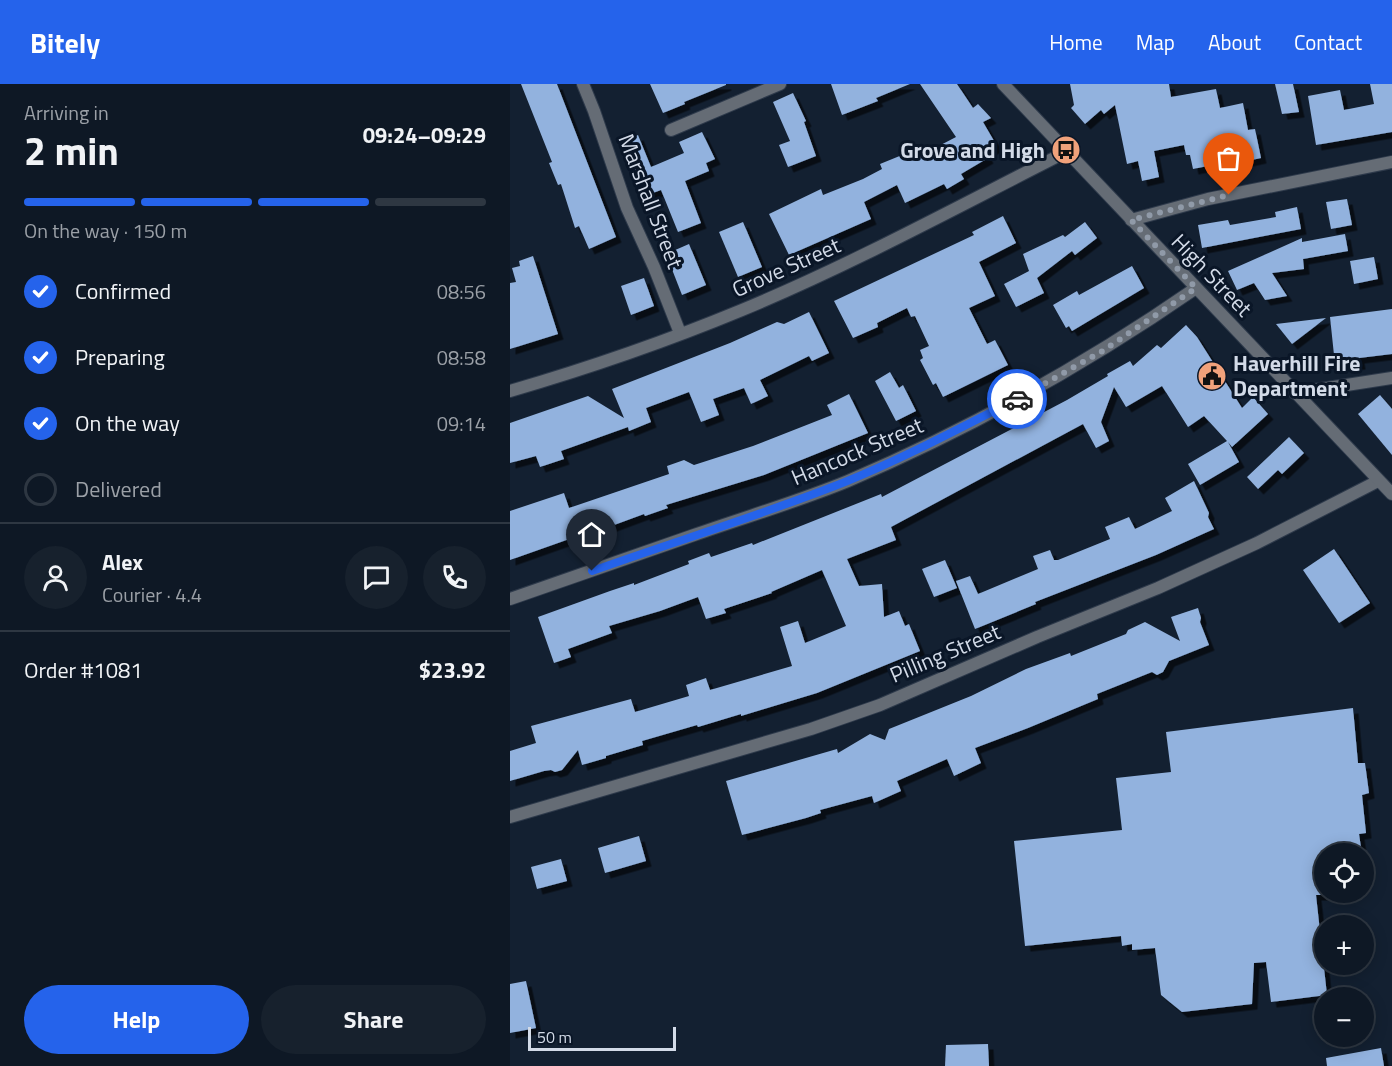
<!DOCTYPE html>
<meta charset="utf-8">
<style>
:root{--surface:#0e1825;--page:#17212d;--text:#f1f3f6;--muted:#9ba0a7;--line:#2e3742;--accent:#2563eb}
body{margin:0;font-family:"Titillium Web",sans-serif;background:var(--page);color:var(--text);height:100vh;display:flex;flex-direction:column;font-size:22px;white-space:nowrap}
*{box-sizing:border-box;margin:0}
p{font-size:20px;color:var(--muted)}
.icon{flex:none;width:33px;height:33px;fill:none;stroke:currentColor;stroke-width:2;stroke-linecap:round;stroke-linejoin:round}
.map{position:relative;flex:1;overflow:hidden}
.panel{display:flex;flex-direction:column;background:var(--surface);width:510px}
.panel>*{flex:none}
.tools{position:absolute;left:804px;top:759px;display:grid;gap:12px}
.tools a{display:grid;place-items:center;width:60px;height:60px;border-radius:50%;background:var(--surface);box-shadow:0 3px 15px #0003,0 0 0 2px var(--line);font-size:30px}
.scale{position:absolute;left:18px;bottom:15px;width:148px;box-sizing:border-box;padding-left:6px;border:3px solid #d3dbe8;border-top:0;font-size:16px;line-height:21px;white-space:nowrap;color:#d3dbe8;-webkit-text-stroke:4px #0a1627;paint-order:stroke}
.pin{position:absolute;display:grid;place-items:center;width:51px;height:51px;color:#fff;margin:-62px -26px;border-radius:50% 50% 50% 0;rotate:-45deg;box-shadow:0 0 6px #0007}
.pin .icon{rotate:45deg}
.courier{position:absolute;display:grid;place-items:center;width:60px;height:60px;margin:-30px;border:4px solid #2563eb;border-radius:50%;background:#fff;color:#222;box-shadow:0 2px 8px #0007}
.headline em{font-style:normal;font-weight:700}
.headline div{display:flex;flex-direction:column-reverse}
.headline{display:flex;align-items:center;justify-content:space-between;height:102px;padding:0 24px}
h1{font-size:39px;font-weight:700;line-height:45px}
.bar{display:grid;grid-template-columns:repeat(4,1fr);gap:9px 6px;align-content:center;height:72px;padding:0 24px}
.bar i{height:8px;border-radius:4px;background:var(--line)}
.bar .current{background:var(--accent)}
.bar p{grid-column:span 4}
.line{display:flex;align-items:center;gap:15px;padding:0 24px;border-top:2px solid var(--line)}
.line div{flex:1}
.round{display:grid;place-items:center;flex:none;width:63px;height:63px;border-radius:32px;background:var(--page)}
ol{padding:0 24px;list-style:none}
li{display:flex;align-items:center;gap:18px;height:66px}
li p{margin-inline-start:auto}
li .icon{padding:6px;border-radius:50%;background:var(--accent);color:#fff;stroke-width:4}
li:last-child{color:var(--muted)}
li i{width:33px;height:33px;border:3px solid var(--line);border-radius:50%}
.cta{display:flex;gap:12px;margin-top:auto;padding:12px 24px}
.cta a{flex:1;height:69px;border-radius:36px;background:var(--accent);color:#fff;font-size:24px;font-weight:700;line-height:69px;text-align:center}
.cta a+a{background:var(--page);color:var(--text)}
header{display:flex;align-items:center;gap:36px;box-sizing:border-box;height:84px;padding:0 30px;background:var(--accent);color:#fff}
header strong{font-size:28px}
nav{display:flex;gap:33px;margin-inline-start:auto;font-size:21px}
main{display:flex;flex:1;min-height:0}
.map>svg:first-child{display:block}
.building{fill:#92b2de;filter:url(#shadow)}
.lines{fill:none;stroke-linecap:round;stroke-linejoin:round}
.minor-casing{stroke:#2e3a4b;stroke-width:14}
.tertiary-casing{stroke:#2e3a4b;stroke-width:14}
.minor{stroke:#656c75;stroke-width:12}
.tertiary{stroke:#656c75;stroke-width:12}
.done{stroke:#909aa8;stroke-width:6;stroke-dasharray:0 10.8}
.route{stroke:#2563eb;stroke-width:8}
.labels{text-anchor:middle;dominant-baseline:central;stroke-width:6;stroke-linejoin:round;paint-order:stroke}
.poi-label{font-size:22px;font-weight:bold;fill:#d3dbe8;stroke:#0a1627;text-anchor:end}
.street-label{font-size:22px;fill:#d3dbe8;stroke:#0a1627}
</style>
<header>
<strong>Bitely</strong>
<nav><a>Home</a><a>Map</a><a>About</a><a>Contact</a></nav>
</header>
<main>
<section class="panel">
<div class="headline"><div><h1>2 min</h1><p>Arriving in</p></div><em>09:24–09:29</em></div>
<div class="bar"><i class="current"></i><i class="current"></i><i class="current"></i><i></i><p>On the way · 150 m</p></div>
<ol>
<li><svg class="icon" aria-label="check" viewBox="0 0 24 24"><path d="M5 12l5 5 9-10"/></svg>Confirmed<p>08:56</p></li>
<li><svg class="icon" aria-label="check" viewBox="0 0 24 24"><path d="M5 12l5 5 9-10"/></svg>Preparing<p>08:58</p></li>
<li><svg class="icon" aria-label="check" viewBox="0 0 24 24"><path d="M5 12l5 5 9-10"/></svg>On the way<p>09:14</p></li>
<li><i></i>Delivered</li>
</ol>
<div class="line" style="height:108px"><a class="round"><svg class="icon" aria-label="person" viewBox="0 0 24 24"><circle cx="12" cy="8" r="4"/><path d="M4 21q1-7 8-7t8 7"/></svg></a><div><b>Alex</b><p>Courier · 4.4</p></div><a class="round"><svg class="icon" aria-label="chat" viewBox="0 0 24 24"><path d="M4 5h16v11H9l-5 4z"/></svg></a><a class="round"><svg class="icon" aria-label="phone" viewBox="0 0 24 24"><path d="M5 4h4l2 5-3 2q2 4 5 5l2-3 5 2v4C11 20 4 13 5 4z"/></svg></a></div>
<div class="line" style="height:78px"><div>Order #1081</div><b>$23.92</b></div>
<div class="cta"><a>Help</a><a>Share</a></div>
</section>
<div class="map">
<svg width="882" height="982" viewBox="0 0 882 982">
<defs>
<filter id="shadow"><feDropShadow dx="5.5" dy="5.5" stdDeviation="0" flood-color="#0009"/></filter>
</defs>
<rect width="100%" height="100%" fill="#132031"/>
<g class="building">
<path d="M11,0H47L106,153L79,165L69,142L65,144L51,100L48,101L39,79L42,78Z"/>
<path d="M140,0H216V1L174,18L175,20L153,29Z"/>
<path d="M321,0H400L366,14L368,17L332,31Z"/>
<path d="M410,0H447L463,24L468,20L481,34L473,38L487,62L475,69L478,74L451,90L454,95L437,105L434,100L395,119L387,101L354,118L361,135L279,171L259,130L311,105L313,111L353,95L372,85L370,80L397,69L400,77L446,53Z"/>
<path d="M560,0H659L661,13L706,5L710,24L733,19L738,46L745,45L751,74L728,79L727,76L683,85L680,71H676L674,61L644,67L649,93L632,97L628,77L617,80L605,21L594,30L591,26L575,40L561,24L564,21Z"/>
<path d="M765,0H783L789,28L772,30Z"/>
<path d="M860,0H882V48L806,61L798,12L830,6L834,26L864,20Z"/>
<path d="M283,9L296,37L294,38L306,72L278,83L269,61L280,57L263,18Z"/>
<path d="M192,48L205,75L196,79L199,87L175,97L191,139L168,148L151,106L132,113L123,90L127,89L113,58L128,51L141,83L174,69L169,58Z"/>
<path d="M837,115L842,141L821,145L816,118Z"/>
<path d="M787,123L791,145L692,164L688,141L718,136L720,141L766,133L765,128Z"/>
<path d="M493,132L506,159L469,178L485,212L459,224L477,260L485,256L498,281L433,313L426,299L423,301L410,276L413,274L410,266L419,262L405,232L401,233L397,224L367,239L368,243L343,254L324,217L464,151L462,148Z"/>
<path d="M233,138L252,183L228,193L209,148Z"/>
<path d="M575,138L587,154L565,171L562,167L527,194L534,209L506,223L494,200L519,187L513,170L553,151L555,153Z"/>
<path d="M835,150L838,167L793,175L794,185L762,189L777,212L755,216L744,199L727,206L718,187L792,154V158Z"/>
<path d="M179,160L196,201L172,211L156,170Z"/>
<path d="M23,172L48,250L0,265V199L6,198L2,184L10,182L9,177Z"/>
<path d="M864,173L868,195L844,200L840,177Z"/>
<path d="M622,182L634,204L562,247L559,242L556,244L543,221L567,207L569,211Z"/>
<path d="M134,194L144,222L121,231L111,202Z"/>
<path d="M882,225V270L849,274L850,280L830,282L828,271H824L820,233Z"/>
<path d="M299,228L319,269L302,277L299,272L250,296L258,312L241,320L234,304L203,315L209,331L191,338L179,308L136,324L141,338L119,347L118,343L51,367L54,375L30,383L26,372L0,379V339L78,312L114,334L102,305L220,259L267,238L274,240Z"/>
<path d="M816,234L782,260L766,240Z"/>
<path d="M676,241L687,253L732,324L743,313L758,330L722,363L718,358L729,378L690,401L678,380L717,357L694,332L678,343L652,302L616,323L604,303L591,338L599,357L586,364L573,340L381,443L386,456L337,475L349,502L372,500L374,533L389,527L395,542L399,540L410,567L307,609L231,632V630L188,643L187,641L132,657L133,661L96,672V674L72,681L68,666L52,686L45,688L41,686L34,687L0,697V667L26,659L21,642L121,615L125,628L179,612L176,601L196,594L200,606L282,582L270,543L288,537L295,559L336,542L312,486L261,508L262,509L214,525L216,529L196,535L188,513L150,527L99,542L102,549L58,565L61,573L44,579L28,533L100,507L124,499V501L179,480L178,477L199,469L201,473L242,459L243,461L371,410L372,413L557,316L598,292L597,290L620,277L623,282L647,261L651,264Z"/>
<path d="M380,288L389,304L393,301L406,327L386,337L365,297Z"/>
<path d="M339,310L358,349L254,391L156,421L158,424L135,432L134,430L96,444V442L0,476V427L54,409L59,424L159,390L157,382L174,376L184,381L243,362L322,331L317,321Z"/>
<path d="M870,311L882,325V371L848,330Z"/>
<path d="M779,353L794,369L772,390L768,386L748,405L737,393Z"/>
<path d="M684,397L699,429L698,433L704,445L646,471L525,518L526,520L465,545L446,497L460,492L468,510L528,485L523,472L540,466L544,476H548L600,455L595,443L619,433L625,445L662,427L655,414Z"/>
<path d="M824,465L860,519L829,539L793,486Z"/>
<path d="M435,476L447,504L424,513L412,485Z"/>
<path d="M688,524L691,534L690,538L699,561L659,577L653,588L647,591L642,588L587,610L588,615L518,644L465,664L471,679L444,692L437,675L387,697L391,707L364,719L362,712L310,726L311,729L296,734L232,751L216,697L327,665L328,669L360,650L375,656L379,645L461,612L516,585L560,569L561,572L616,550L618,546L635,538L670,557L661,533Z"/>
<path d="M843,624L848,679H855L859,709L852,711L856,749L849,750L852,770H814V811H806L817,911L761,918L756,878L744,879L742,920L672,928L651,911L645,864L622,866V860L612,862L611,852L515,862L504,757L612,746L606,694L661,688L656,648Z"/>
<path d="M129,752L136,777L95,789L88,764Z"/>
<path d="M51,775L57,797L27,805L21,783Z"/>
<path d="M16,897L26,944L0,949V900Z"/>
<path d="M478,960L479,982H435L436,961Z"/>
<path d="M871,964L874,982H817L816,974Z"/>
</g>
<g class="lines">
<g class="minor-casing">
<g id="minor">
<path d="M73,0L84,27L117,124L144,183L170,249"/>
<path d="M161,46L270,0"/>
<path d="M621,136L698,115L882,78"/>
<path d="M785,309L882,294"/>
<path d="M0,515C61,494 122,472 184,451C235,433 287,418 338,397C462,344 575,281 686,204"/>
<path d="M0,733L301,645L370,621L527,553L648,504L747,459L868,397"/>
</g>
</g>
<g class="tertiary-casing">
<g id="tertiary">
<path d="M493,0L882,410"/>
<path d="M0,307C79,284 157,257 232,226C343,180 449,122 556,68"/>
</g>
</g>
<use href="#minor" class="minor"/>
<use href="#tertiary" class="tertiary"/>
</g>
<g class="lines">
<path class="done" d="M507,315L591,268L686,204L621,136L719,111"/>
<path class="route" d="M82,487C166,457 252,431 335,398C394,374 450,344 507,315"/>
</g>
<defs>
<g id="bus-disc" transform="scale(1.5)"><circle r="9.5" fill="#f1a27b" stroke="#0a1627"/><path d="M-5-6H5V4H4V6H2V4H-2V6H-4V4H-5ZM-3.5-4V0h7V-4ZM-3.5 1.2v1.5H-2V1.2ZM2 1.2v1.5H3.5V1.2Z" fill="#111"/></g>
<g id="civic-disc" transform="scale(1.5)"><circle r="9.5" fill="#f1a27b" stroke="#0a1627"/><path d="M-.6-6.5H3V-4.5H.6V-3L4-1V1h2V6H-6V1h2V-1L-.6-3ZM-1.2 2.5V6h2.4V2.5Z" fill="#111"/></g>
</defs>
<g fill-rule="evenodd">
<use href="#bus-disc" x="556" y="66"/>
<use href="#civic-disc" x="702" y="292"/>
</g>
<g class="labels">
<g class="poi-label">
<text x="535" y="66">Grove and High</text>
<text x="723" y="279" text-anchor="start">Haverhill Fire<tspan x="723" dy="25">Department</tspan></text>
</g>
<g class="street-label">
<text transform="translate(141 117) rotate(69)">Marshall Street</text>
<text transform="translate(276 183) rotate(-24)">Grove Street</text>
<text transform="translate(702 191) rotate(46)">High Street</text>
<text transform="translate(347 367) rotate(-23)">Hancock Street</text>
<text transform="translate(435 569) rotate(-23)">Pilling Street</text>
</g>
</g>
</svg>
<div class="tools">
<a><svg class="icon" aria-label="locate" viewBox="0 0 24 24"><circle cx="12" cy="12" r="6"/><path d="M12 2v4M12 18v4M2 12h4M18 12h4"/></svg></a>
<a>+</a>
<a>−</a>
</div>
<div class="scale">50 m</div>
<div class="pin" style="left:719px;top:111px;background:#ea580c"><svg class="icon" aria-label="bag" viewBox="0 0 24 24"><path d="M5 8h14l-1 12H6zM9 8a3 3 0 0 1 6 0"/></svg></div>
<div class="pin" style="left:82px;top:487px;background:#1f2937"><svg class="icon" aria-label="home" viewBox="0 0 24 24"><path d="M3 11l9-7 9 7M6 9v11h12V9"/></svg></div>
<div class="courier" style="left:507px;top:315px"><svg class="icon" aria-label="car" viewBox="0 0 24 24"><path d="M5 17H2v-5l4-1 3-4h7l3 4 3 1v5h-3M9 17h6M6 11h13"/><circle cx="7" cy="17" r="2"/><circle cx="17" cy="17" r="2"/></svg></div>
</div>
</main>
